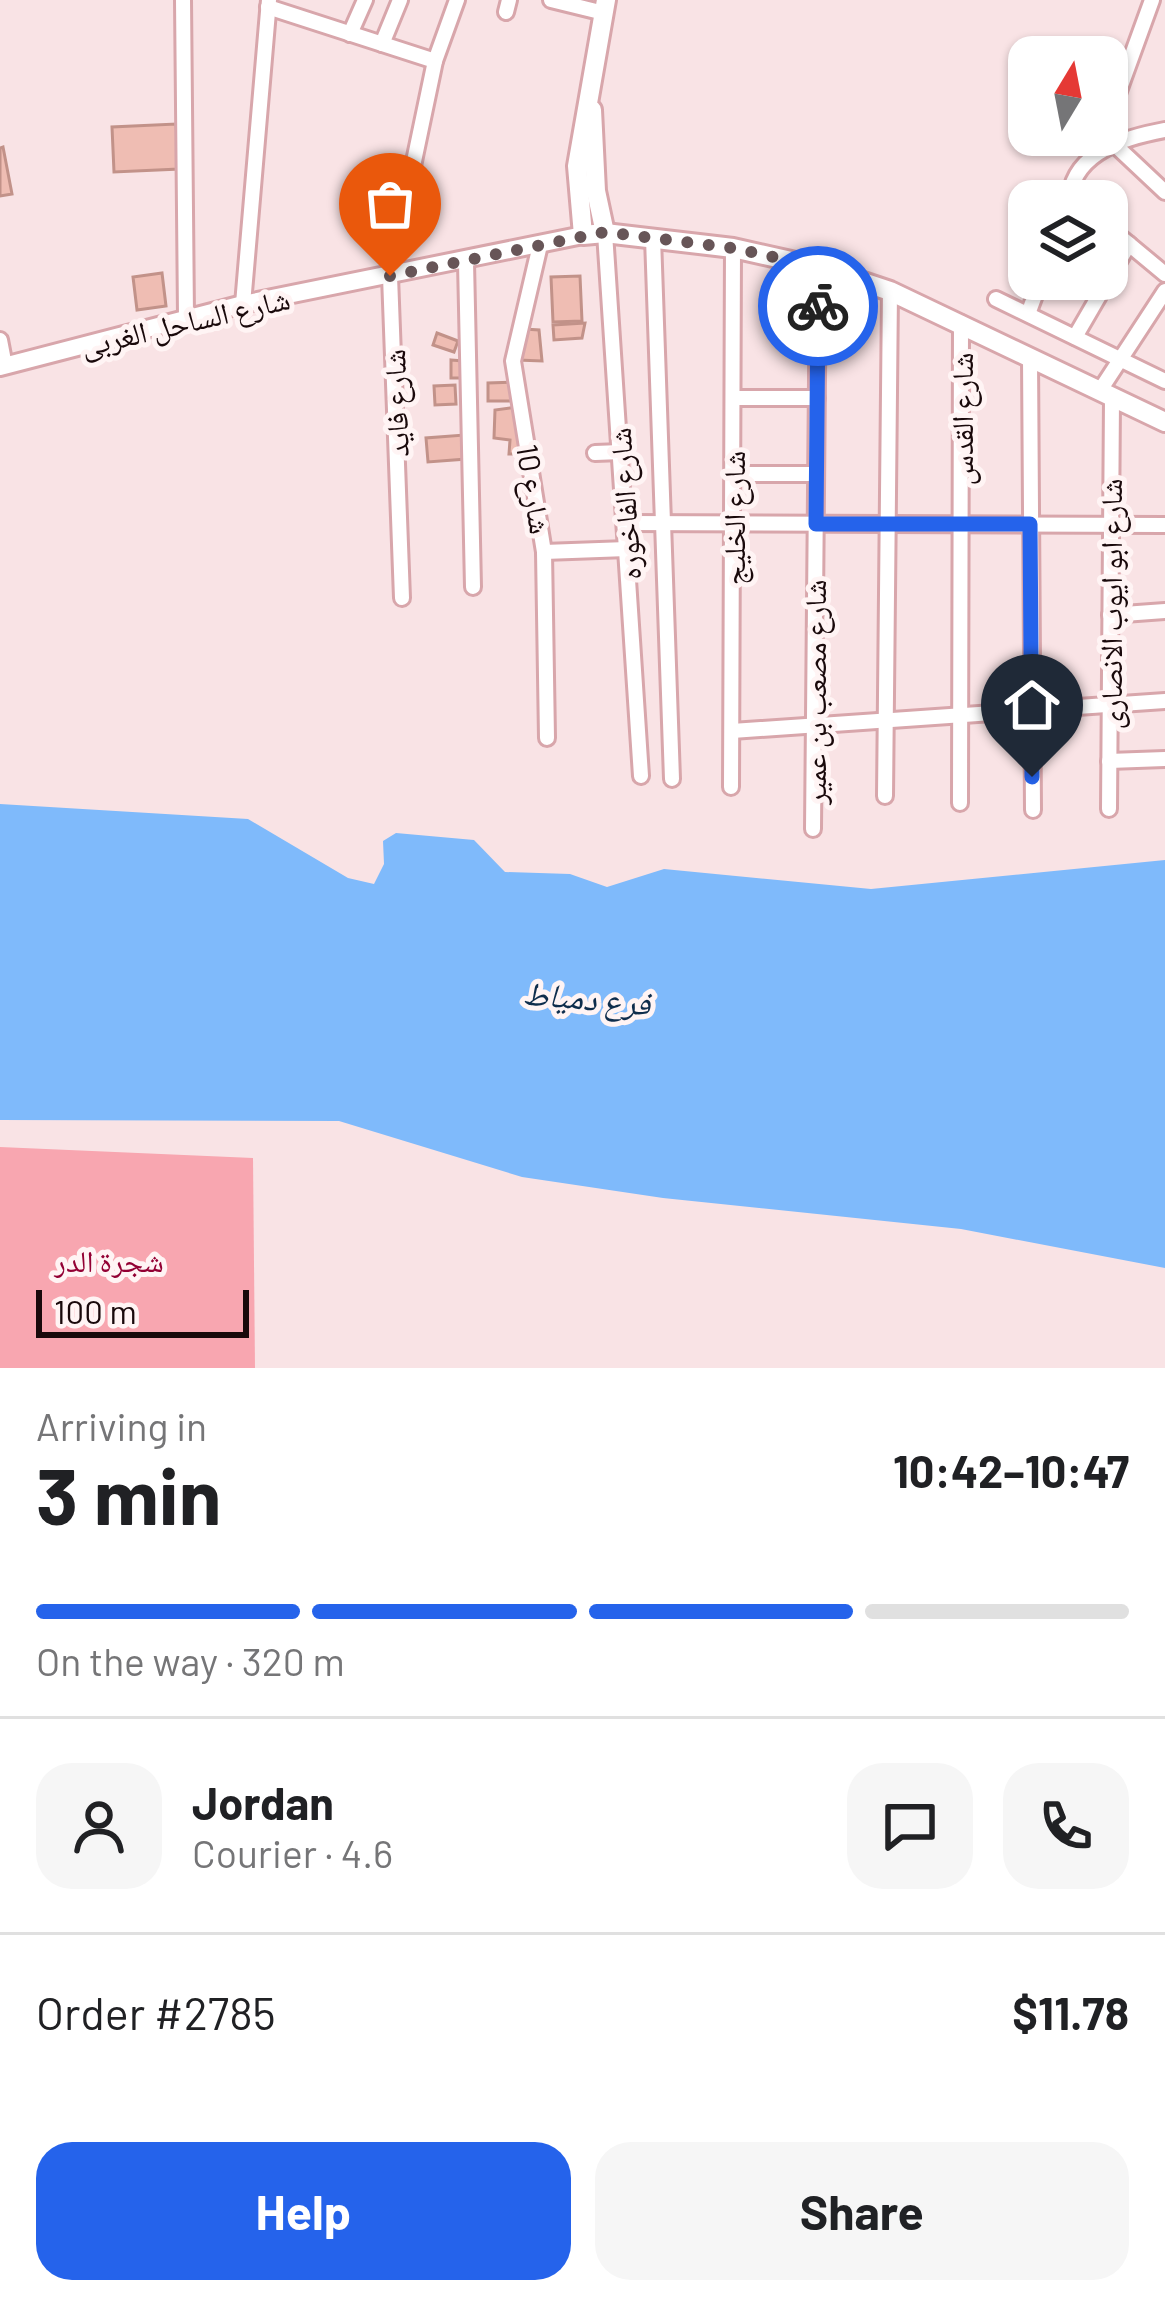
<!DOCTYPE html>
<meta charset="utf-8">
<style>
:root{--surface:#fff;--page:#f6f6f6;--text:#202124;--muted:#757577;--line:#e0e0e0;--accent:#2563eb}
body{margin:0;font-family:Barlow,"Noto Naskh Arabic",sans-serif;background:var(--page);color:var(--text);height:100vh;display:flex;flex-direction:column;font-size:45px;white-space:nowrap}
*{box-sizing:border-box;margin:0}
p{font-size:39px;color:var(--muted)}
.icon{flex:none;width:66px;height:66px;fill:none;stroke:currentColor;stroke-width:2;stroke-linecap:round;stroke-linejoin:round}
.map{position:relative;height:1368px;overflow:hidden}
.side{display:flex;flex-direction:column;background:var(--surface);flex:1}
.side>*{flex:none}
.needle{width:78px;rotate:10deg}
.controls{position:absolute;left:1008px;top:36px;display:grid;gap:24px}
.controls a{display:grid;place-items:center;width:120px;height:120px;border-radius:24px;background:var(--surface);box-shadow:0 3px 9px #0004;font-size:60px}
.scale{position:absolute;left:36px;bottom:30px;width:213px;box-sizing:border-box;padding-left:12px;border:6px solid #19090b;border-top:0;font-size:33px;line-height:42px;white-space:nowrap;color:#19090b;-webkit-text-stroke:9px #fff4f4;paint-order:stroke}
.pin{position:absolute;display:grid;place-items:center;width:102px;height:102px;color:#fff;margin:-123px -51px;border-radius:50% 50% 50% 0;rotate:-45deg;box-shadow:0 0 12px #0007}
.pin .icon{rotate:45deg}
.courier{position:absolute;display:grid;place-items:center;width:120px;height:120px;margin:-60px;border:9px solid #2563eb;border-radius:50%;background:#fff;color:#222;box-shadow:0 3px 15px #0007}
.headline em{font-style:normal;font-weight:700}
.headline div{display:flex;flex-direction:column-reverse}
.headline{display:flex;align-items:center;justify-content:space-between;height:204px;padding:0 36px}
h1{font-size:78px;font-weight:700;line-height:90px}
.bar{display:grid;grid-template-columns:repeat(4,1fr);gap:18px 12px;align-content:center;height:144px;padding:0 36px}
.bar i{height:15px;border-radius:9px;background:var(--line)}
.bar .active{background:var(--accent)}
.bar p{grid-column:span 4}
.line{display:flex;align-items:center;gap:30px;padding:0 36px;border-top:3px solid var(--line)}
.line div{flex:1}
.round{display:grid;place-items:center;flex:none;width:126px;height:126px;border-radius:36px;background:var(--page)}
.button{display:flex;gap:24px;margin-top:auto;padding:24px 36px}
.button a{flex:1;height:138px;border-radius:36px;background:var(--accent);color:#fff;font-size:48px;font-weight:700;line-height:138px;text-align:center}
.button a+a{background:var(--page);color:var(--text)}
.map>svg:first-child{display:block}
.green{fill:#f8a6b0}
.water{fill:#7fbafb}
.building{fill:#efbdb3;stroke:#c29289;stroke-width:3}
.lines{fill:none;stroke-linecap:round;stroke-linejoin:round}
.minor-casing{stroke:#d8a6ab;stroke-width:20}
.tertiary-casing{stroke:#d8a6ab;stroke-width:22}
.secondary-casing{stroke:#d8a6ab;stroke-width:24}
.minor{stroke:#fff;stroke-width:14}
.tertiary{stroke:#fff;stroke-width:16}
.secondary{stroke:#fff;stroke-width:18}
.done{stroke:#675557;stroke-width:12;stroke-dasharray:0 21.6}
.route{stroke:#2563eb;stroke-width:15}
.labels{text-anchor:middle;dominant-baseline:central;stroke-width:10;stroke-linejoin:round;paint-order:stroke}
.street-label{font-size:30px;fill:#19090b;stroke:#fff4f4}
.park-label{font-size:30px;fill:#930034;stroke:#fff4f4}
.water-label{font-size:33px;font-style:italic;fill:#0e2d4c;stroke:#fff4f4}
</style>
<div class="map">
<svg width="1165" height="1368" viewBox="0 0 1165 1368">
<rect width="100%" height="100%" fill="#f9e3e5"/>
<path class="green" d="M0,1147L253,1158L255,1368H0Z"/>
<path class="water" d="M0,804L248,819L348,878L374,884L384,864L383,841L396,833L474,840L505,872L570,874L607,887L664,869L871,889L1165,860V1268L961,1229L663,1198L522,1177L339,1121L0,1120Z"/>
<g class="building">
<path d="M176,124L179,169L114,172L112,127Z"/>
<path d="M3,147L12,194L0,196V148Z"/>
<path d="M162,273L166,306L137,310L133,277Z"/>
<path d="M580,276L582,321L553,322L551,277Z"/>
<path d="M585,323L582,338L554,340L553,325Z"/>
<path d="M524,329L539,330L542,361L518,360Z"/>
<path d="M437,333L458,341L454,352L433,345Z"/>
<path d="M451,360L463,361V378H451Z"/>
<path d="M515,382V401H488V383Z"/>
<path d="M455,385L456,404L435,405L434,386Z"/>
<path d="M517,407L524,454H509L510,440L494,438L495,410Z"/>
<path d="M464,435L466,459L428,462L426,438Z"/>
</g>
<g class="lines">
<g class="minor-casing">
<g id="minor">
<path d="M183,0L186,317"/>
<path d="M551,0L604,13"/>
<path d="M268,7L435,61"/>
<path d="M506,12L509,0"/>
<path d="M350,34L365,0"/>
<path d="M382,44L400,0"/>
<path d="M1107,124L1152,0"/>
<path d="M1115,145L1165,192"/>
<path d="M1077,201L1070,195C1076,151 1127,137 1165,130"/>
<path d="M1107,226L1165,274"/>
<path d="M605,233L641,776"/>
<path d="M653,238L672,779"/>
<path d="M540,245L513,361L544,552L547,738"/>
<path d="M466,262L473,587"/>
<path d="M1083,279L1103,290"/>
<path d="M996,299L1165,381"/>
<path d="M243,304L269,0"/>
<path d="M1028,314L1041,279"/>
<path d="M1075,337L1129,244"/>
<path d="M0,340L5,366"/>
<path d="M1030,358L1033,810"/>
<path d="M1099,392L1165,291"/>
<path d="M733,398H817"/>
<path d="M595,453L621,452"/>
<path d="M733,474H816"/>
<path d="M625,523L1165,525"/>
<path d="M544,552L627,549"/>
<path d="M402,598L390,276L435,61L457,0"/>
<path d="M1110,615L1165,611"/>
<path d="M732,731L1165,701"/>
<path d="M1109,761L1165,759"/>
<path d="M731,787L733,248"/>
<path d="M885,796L890,291"/>
<path d="M960,803L961,323"/>
<path d="M1109,809L1112,399"/>
<path d="M813,829L818,267"/>
</g>
</g>
<g class="tertiary-casing">
<path id="tertiary" d="M0,367L243,304L583,235"/>
</g>
<g class="secondary-casing">
<g id="secondary">
<path d="M606,0L577,166L583,235L605,233L733,248L818,267L890,291L1165,422"/>
<path d="M592,110L596,191L605,233"/>
</g>
</g>
<use href="#minor" class="minor"/>
<use href="#tertiary" class="tertiary"/>
<use href="#secondary" class="secondary"/>
</g>
<g class="lines">
<path class="done" d="M390,276L605,232L733,248L818,267V306"/>
<path class="route" d="M818,306L816,524H1030L1032,777"/>
</g>
<g class="labels">
<g class="street-label">
<text transform="translate(185 321) rotate(-13)">شارع الساحل الغربى</text>
<text transform="translate(395 403) rotate(-92)">شارع فايد</text>
<text transform="translate(961 419) rotate(-90)">شارع القدس</text>
<text transform="translate(535 489) rotate(81)">شارع 10</text>
<text transform="translate(624 504) rotate(-94)">شارع الفاخوره</text>
<text transform="translate(733 518) rotate(-90)">شارع الخليج</text>
<text transform="translate(1110 604) rotate(-90)">شارع ابو ايوب الانصارى</text>
<text transform="translate(814 692) rotate(-90)">شارع مصعب بن عمير</text>
</g>
<g class="park-label">
<text x="109" y="1260">شجرة الدر</text>
</g>
<g class="water-label">
<text transform="translate(587 997) rotate(5)">فرع دمياط</text>
</g>
</g>
</svg>
<div class="controls">
<a><svg class="needle" viewBox="-14 -14 28 28"><path d="M0-13l5 13h-10z" fill="#e53935"/><path d="M0 13l5-13h-10z" fill="#757577"/></svg></a>
<a><svg class="icon" aria-label="layers" viewBox="0 0 24 24"><path d="M12 4l9 5-9 5-9-5zM3 14l9 5 9-5"/></svg></a>
</div>
<div class="scale">100 m</div>
<div class="pin" style="left:390px;top:276px;background:#ea580c"><svg class="icon" aria-label="bag" viewBox="0 0 24 24"><path d="M5 8h14l-1 12H6zM9 8a3 3 0 0 1 6 0"/></svg></div>
<div class="pin" style="left:1032px;top:777px;background:#1f2937"><svg class="icon" aria-label="home" viewBox="0 0 24 24"><path d="M3 11l9-7 9 7M6 9v11h12V9"/></svg></div>
<div class="courier" style="left:818px;top:306px"><svg class="icon" aria-label="bike" viewBox="0 0 24 24"><circle cx="6" cy="16" r="4"/><circle cx="18" cy="16" r="4"/><path d="M6 16l4-8h5l3 8M10 8l3 8H6M13 5h3"/></svg></div>
</div>
<section class="side">
<div class="headline"><div><h1>3 min</h1><p>Arriving in</p></div><em>10:42–10:47</em></div>
<div class="bar"><i class="active"></i><i class="active"></i><i class="active"></i><i></i><p>On the way · 320 m</p></div>
<div class="line" style="height:216px"><a class="round"><svg class="icon" aria-label="person" viewBox="0 0 24 24"><circle cx="12" cy="8" r="4"/><path d="M4 21q1-7 8-7t8 7"/></svg></a><div><b>Jordan</b><p>Courier · 4.6</p></div><a class="round"><svg class="icon" aria-label="chat" viewBox="0 0 24 24"><path d="M4 5h16v11H9l-5 4z"/></svg></a><a class="round"><svg class="icon" aria-label="phone" viewBox="0 0 24 24"><path d="M5 4h4l2 5-3 2q2 4 5 5l2-3 5 2v4C11 20 4 13 5 4z"/></svg></a></div>
<div class="line" style="height:156px"><div>Order #2785</div><b>$11.78</b></div>
<div class="button"><a>Help</a><a>Share</a></div>
</section>
